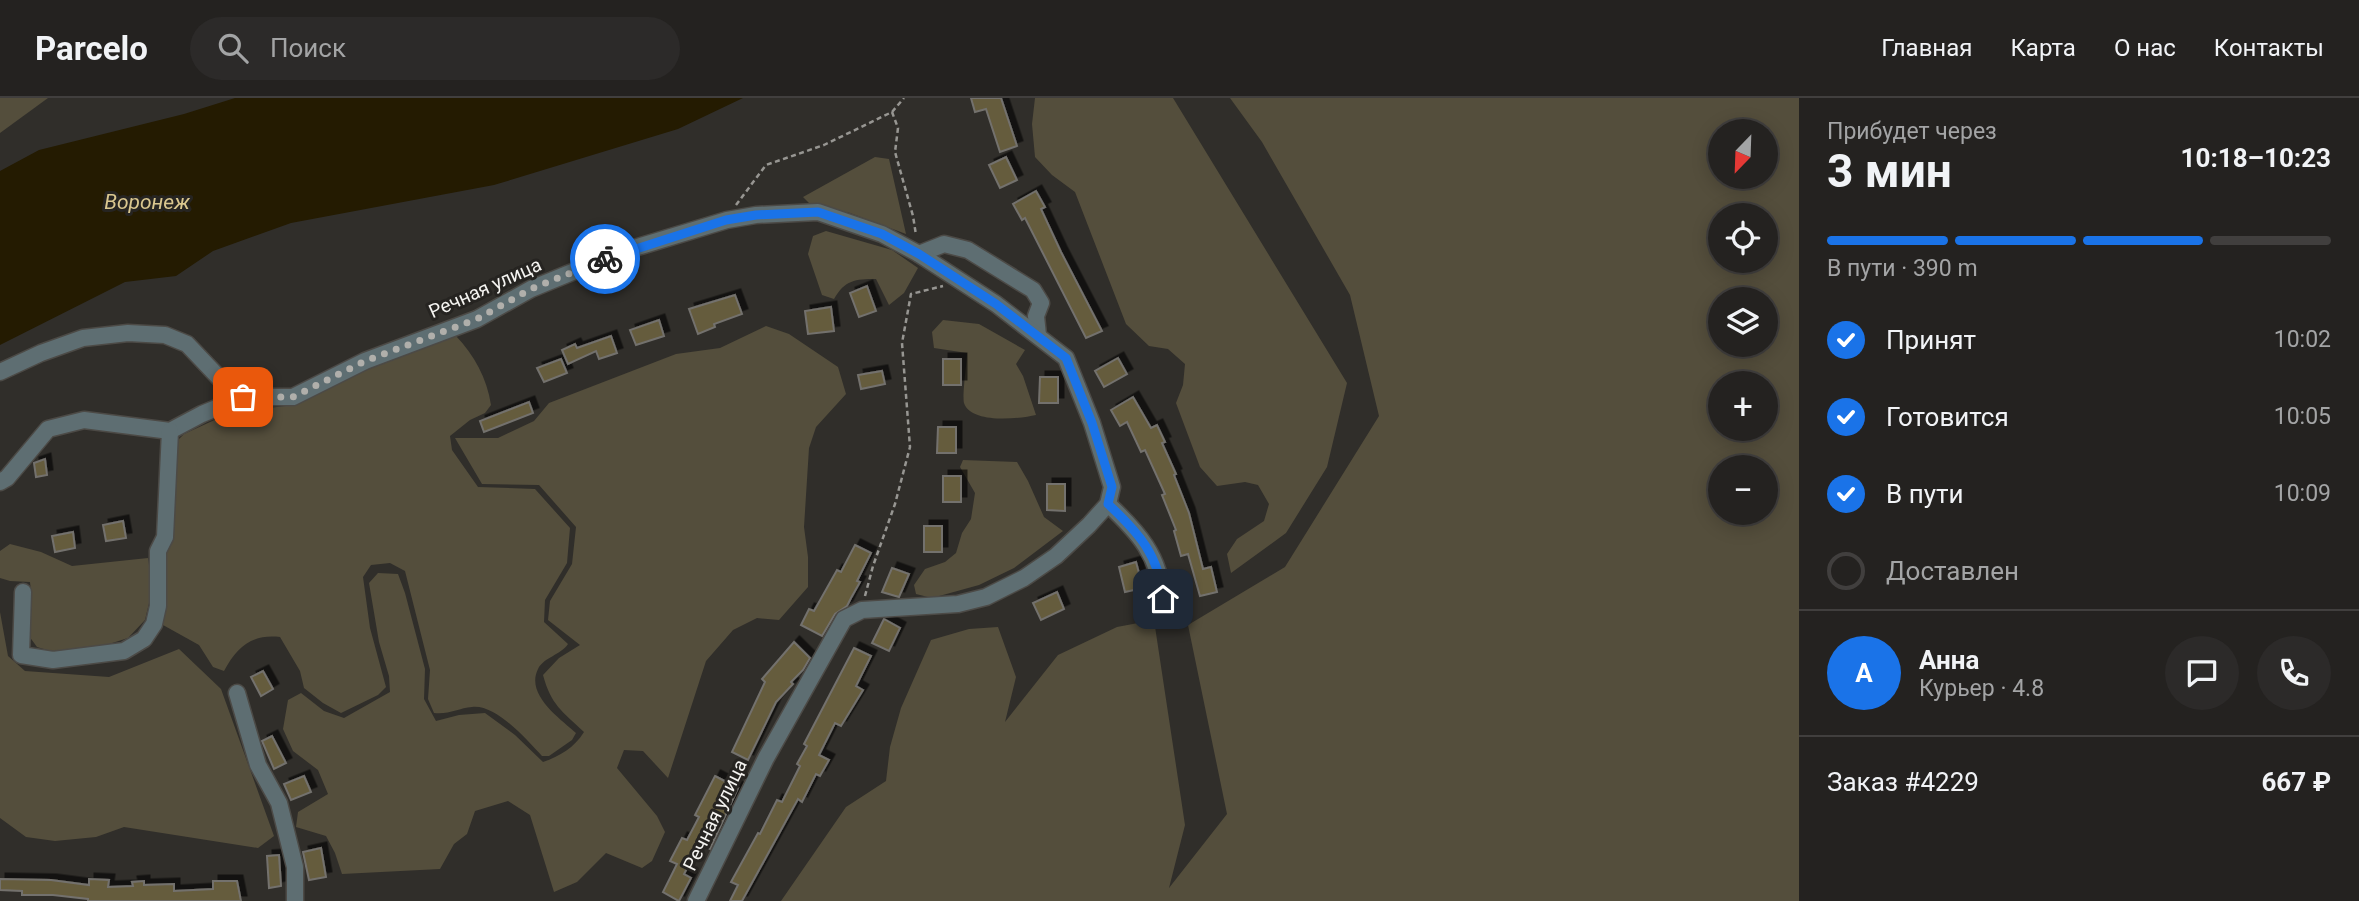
<!DOCTYPE html>
<html lang="ru">
<meta charset="utf-8">
<style>
:root{--surface:#242220;--page:#2c2a29;--text:#f1f3f6;--muted:#a3a4a5;--line:#413f3e;--accent:#1a73e8}
body{margin:0;font-family:Roboto,sans-serif;background:var(--page);color:var(--text);height:100vh;display:flex;flex-direction:column;font-size:26px;white-space:nowrap}
*{box-sizing:border-box;margin:0}
p{font-size:23px;color:var(--muted)}
.icon{flex:none;width:38px;height:38px;fill:none;stroke:currentColor;stroke-width:2;stroke-linecap:round;stroke-linejoin:round}
.map{position:relative;flex:1;overflow:hidden}
.drawer{display:flex;flex-direction:column;background:var(--surface);width:560px}
.drawer>*{flex:none}
.needle{width:46px;rotate:203deg}
.fabs{position:absolute;left:1708px;top:21px;display:grid;gap:14px}
.fabs a{display:grid;place-items:center;width:70px;height:70px;border-radius:50%;background:var(--surface);box-shadow:0 4px 18px #0003,0 0 0 2px var(--line);font-size:35px}
.pin{position:absolute;display:grid;place-items:center;width:60px;height:60px;color:#fff;margin:-30px;border-radius:14px;box-shadow:0 4px 10px #0006}
.courier{position:absolute;display:grid;place-items:center;width:70px;height:70px;margin:-35px;border:5px solid #1a73e8;border-radius:50%;background:#fff;color:#222;box-shadow:0 2px 9px #0007}
.summary em{font-style:normal;font-weight:700}
.summary div{display:flex;flex-direction:column-reverse}
.summary{display:flex;align-items:center;justify-content:space-between;height:119px;padding:0 28px}
h1{font-size:46px;font-weight:700;line-height:52px}
.bar{display:grid;grid-template-columns:repeat(4,1fr);gap:10px 7px;align-content:center;height:84px;padding:0 28px}
.bar i{height:9px;border-radius:5px;background:var(--line)}
.bar .active{background:var(--accent)}
.bar p{grid-column:span 4}
.line{display:flex;align-items:center;gap:18px;padding:0 28px;border-top:2px solid var(--line)}
.line div{flex:1}
.round{display:grid;place-items:center;flex:none;width:74px;height:74px;border-radius:37px;background:var(--page)}
ol{padding:0 28px;list-style:none}
li{display:flex;align-items:center;gap:21px;height:77px}
li p{margin-inline-start:auto}
li .icon{padding:7px;border-radius:50%;background:var(--accent);color:#fff;stroke-width:4}
li:last-child{color:var(--muted)}
li i{width:38px;height:38px;border:4px solid var(--line);border-radius:50%}
header{display:flex;align-items:center;gap:42px;box-sizing:border-box;height:98px;padding:0 35px;background:var(--surface);border-bottom:2px solid var(--line)}
header strong{font-size:33px}
nav{display:flex;gap:38px;margin-inline-start:auto;font-size:24px}
.search{width:490px;height:63px;background:var(--page);display:flex;align-items:center;gap:18px;box-sizing:border-box;padding:0 24px;border-radius:38px;color:var(--muted);font-size:26px}
main{display:flex;flex:1;min-height:0}
.map>svg:first-child{display:block}
.green{fill:#544e3c;fill-rule:evenodd}
.water{fill:#241b01}
.building{fill:#655b3d;stroke:#73716d;stroke-width:2;filter:url(#shadow)}
.lines{fill:none;stroke-linecap:round;stroke-linejoin:round}
.minor-casing{stroke:#4c4a46;stroke-width:19}
.path{stroke:#979692;stroke-width:2.5;stroke-dasharray:5 3.5;stroke-linecap:butt}
.minor{stroke:#5e6e72;stroke-width:16}
.done{stroke:#b0afab;stroke-width:7;stroke-dasharray:0 12.6}
.route{stroke:#1a73e8;stroke-width:9}
.labels{text-anchor:middle;dominant-baseline:central;stroke-width:6;stroke-linejoin:round;paint-order:stroke}
.street-label{font-size:19px;fill:#f5f4f1;stroke:#262421}
.water-label{font-size:21px;font-style:italic;fill:#dac78f;stroke:#262421}
</style>
<header>
<strong>Parcelo</strong>
<div class="search"><svg class="icon" aria-label="search" viewBox="0 0 24 24"><circle cx="10" cy="10" r="6"/><path d="M15 15l6 6"/></svg>Поиск</div>
<nav><a>Главная</a><a>Карта</a><a>О нас</a><a>Контакты</a></nav>
</header>
<main>
<div class="map">
<svg width="1799" height="803" viewBox="0 0 1799 803">
<defs>
<filter id="shadow"><feDropShadow dx="5.5" dy="-5.5" stdDeviation="0" flood-color="#0009"/></filter>
</defs>
<rect width="100%" height="100%" fill="#302e2a"/>
<g class="green">
<path d="M0,0H48L0,35Z"/>
<path d="M1035,0H1173L1347,285L1327,369L1286,435L1231,475L1227,456L1237,441L1264,423L1269,406L1258,387L1245,384L1217,388L1200,369L1176,305L1183,287L1185,266L1168,251L1149,248L1126,226L1075,94L1052,77L1035,59L1032,26Z"/>
<path d="M1230,0H1799V803H781L846,709L886,683L890,649L901,610L931,542L969,531L998,529L1016,579L1005,624L1058,557L1117,529L1154,522L1185,727L1169,790L1227,716L1188,527L1285,469L1379,318L1350,197L1262,44ZM1766,33V79H1720V33ZM1766,117V163H1720V117ZM1720,201H1766V247H1720ZM1766,285V331H1720V285ZM1766,369V415H1720V369Z"/>
<path d="M875,59L889,61L906,136L850,115L811,107L803,99Z"/>
<path d="M826,133L892,152L918,170L904,195L889,207L876,181C855,181 845,182 834,201L822,197L808,156L813,138Z"/>
<path d="M943,222L979,226L1025,252L1016,266L1023,278L1036,317C1019,321 971,326 964,305C962,297 967,265 967,255L934,250L932,234Z"/>
<path d="M766,228L789,236L838,269L846,296L816,329L809,350L804,429L808,459V489L779,522L757,520L733,532L706,563L668,680L643,653L624,652L617,670L657,718L665,734L652,763L642,770L606,755L577,784L554,794L530,717L508,703L475,713L467,736L454,746L440,771L342,776L335,755L326,738L296,729L298,714L328,696L318,672L293,653L283,631L288,602L301,595L324,613L344,620L390,594L389,578L379,544L369,485L378,475L398,476L405,495L425,571L424,601L436,623L459,617L485,615L515,637L543,664C560,658 574,650 584,634C562,613 551,607 543,577L559,560L580,547L548,522L550,503L572,466L576,429L539,387L482,386L455,340H498L534,323L549,305L676,256L720,250Z"/>
<path d="M456,238C474,257 487,280 491,307L485,315L470,322L450,338L452,352L478,389L535,391L570,430L567,465L545,502L544,524L568,546C561,557 544,559 538,571C525,597 561,621 576,635L572,642L549,658H542C526,641 496,606 472,609C459,610 448,617 434,615L428,601L430,572L405,473L390,465L371,467L363,479L370,530L386,589L378,597L341,615L323,605L304,590L300,573L280,539C251,536 237,549 224,573L213,569L199,547L163,527V454L175,345L184,336L232,314L295,307L364,273Z"/>
<path d="M963,362L1017,364L1028,383L1044,419L1063,433L1014,470L979,487L932,500L916,496L914,487L925,471L945,464L956,455L962,435L971,421L975,395L960,369Z"/>
<path d="M10,446L41,454L72,468L148,460L151,481L150,501L145,522L128,540L106,547L54,554L37,549L29,538L32,504L30,484L10,483L0,480V453Z"/>
<path d="M0,514L8,558L25,573L109,579L179,551L221,591L274,738L258,750L124,729L96,739L55,743L26,739L0,720Z"/>
</g>
<path class="water" d="M235,0H743L678,31L494,87L291,125L213,153L176,178L125,184L0,247V73L39,52L184,16Z"/>
<g class="building">
<path d="M971,0H1001L1017,48L1000,54L986,11L975,14Z"/>
<path d="M1006,59L1017,82L1000,90L989,67Z"/>
<path d="M1036,93L1045,109L1041,111L1061,154L1102,233L1086,240L1025,120L1022,122L1013,106Z"/>
<path d="M867,188L876,213L859,219L850,195Z"/>
<path d="M735,197L742,216L714,226L715,229L698,236L689,211Z"/>
<path d="M831,209L834,233L808,236L805,213Z"/>
<path d="M659,222L664,238L636,247L630,232Z"/>
<path d="M611,238L617,255L599,261L596,253L568,266L562,252L575,246L577,250Z"/>
<path d="M1118,260L1127,276L1104,289L1095,273Z"/>
<path d="M561,261L567,275L544,284L537,270Z"/>
<rect x="943" y="261" width="18" height="26"/>
<path d="M882,273L885,286L861,291L858,277Z"/>
<path d="M1040,279H1058V305H1039Z"/>
<path d="M1133,299L1151,330L1157,327L1165,344L1162,345L1176,376L1174,377L1189,415L1203,471L1211,469L1217,494L1200,498L1188,456L1181,458L1174,433L1176,432L1162,397L1165,396L1145,352L1141,354L1127,324L1120,328L1111,312Z"/>
<path d="M529,304L533,315L484,334L480,323Z"/>
<path d="M938,329H956V355H937Z"/>
<path d="M45,361L47,377L36,379L34,365Z"/>
<rect x="943" y="378" width="18" height="26"/>
<path d="M1047,386H1065V413L1047,412Z"/>
<path d="M123,423L126,440L106,443L103,427Z"/>
<rect x="924" y="428" width="18" height="26"/>
<path d="M73,434L75,450L55,454L52,438Z"/>
<path d="M855,447L871,455L857,483L860,484L851,500L847,508L835,516L822,538L801,527L809,511L814,513L837,472L841,474Z"/>
<path d="M1136,464L1143,490L1125,494L1119,469Z"/>
<path d="M892,470L909,476L899,499L882,494Z"/>
<path d="M1057,494L1064,511L1041,522L1033,505Z"/>
<path d="M884,521L900,530L889,553L872,545Z"/>
<path d="M794,544L810,560L803,572L791,584L793,586L776,604L748,662L732,654L765,584L762,581Z"/>
<path d="M854,550L871,558L856,588L863,592L841,628L835,625L819,657L829,662L820,678L816,676L802,704L798,701L742,803H730L738,787L731,784L758,735L760,736L777,702L782,704L800,668L797,666L807,648L804,646Z"/>
<path d="M263,573L273,591L261,598L251,579Z"/>
<path d="M272,638L286,665L274,671L262,643Z"/>
<path d="M304,678L311,694L291,702L284,686Z"/>
<path d="M715,678L738,690L710,751L700,745L684,776L691,780L679,803L663,794L677,766L670,763L682,740L687,742L699,719L695,717Z"/>
<path d="M321,750L326,779L309,782L303,754Z"/>
<path d="M279,757L281,788L269,790L267,758Z"/>
<path d="M0,781L51,782L89,787V781L109,782L108,789L133,788L132,784L144,783V787L174,786V793L213,791V783H237L241,803H88V801L53,797H22V793L0,792Z"/>
</g>
<g class="lines">
<g class="minor-casing">
<g id="minor">
<path d="M919,156L944,146L968,152L1033,192L1041,205L1036,218L1038,237"/>
<path d="M0,274L41,255L83,240L128,235L165,237L187,246L224,285L243,299H293L365,263L477,221L531,191L621,154L727,122L756,117L818,114L882,136L919,156L996,206L1066,260L1092,325L1112,389L1108,406L1089,427L1056,458L1024,480L986,499L958,506L862,512L844,521L766,660L696,803"/>
<path d="M0,384L7,380L48,331L84,322L170,333L202,316L243,299"/>
<path d="M1108,406C1138,434 1160,458 1163,501"/>
<path d="M23,494L21,557L53,562L124,553L144,541L154,526L158,508V453L165,439L170,333"/>
<path d="M237,595L258,667L279,705L295,769V803"/>
</g>
</g>
<g class="path">
<path d="M892,14L898,30L895,54L913,118L916,137"/>
<path d="M736,107L766,67L824,47L892,14L904,0"/>
<path d="M865,498L873,468L895,406L910,349L902,245L911,196L943,188"/>
</g>
<use href="#minor" class="minor"/>
</g>
<g class="lines">
<path class="done" d="M243,299H293L365,263L477,221L531,191L605,161"/>
<path class="route" d="M605,161L726,122L756,117L818,114L882,136L919,156L996,206L1066,260L1092,325L1112,389L1108,406C1138,434 1160,458 1163,501"/>
</g>
<g class="labels">
<g class="street-label">
<text transform="translate(485 190) rotate(-24)">Речная улица</text>
<text transform="translate(715 717) rotate(-64)">Речная улица</text>
</g>
<g class="water-label">
<text x="147" y="104">Воронеж</text>
</g>
</g>
</svg>
<div class="fabs">
<a><svg class="needle" viewBox="-14 -14 28 28"><path d="M0-13l5 13h-10z" fill="#e53935"/><path d="M0 13l5-13h-10z" fill="#a3a4a5"/></svg></a>
<a><svg class="icon" aria-label="locate" viewBox="0 0 24 24"><circle cx="12" cy="12" r="6"/><path d="M12 2v4M12 18v4M2 12h4M18 12h4"/></svg></a>
<a><svg class="icon" aria-label="layers" viewBox="0 0 24 24"><path d="M12 4l9 5-9 5-9-5zM3 14l9 5 9-5"/></svg></a>
<a>+</a>
<a>−</a>
</div>
<div class="pin" style="left:243px;top:299px;background:#ea580c"><svg class="icon" aria-label="bag" viewBox="0 0 24 24"><path d="M5 8h14l-1 12H6zM9 8a3 3 0 0 1 6 0"/></svg></div>
<div class="pin" style="left:1163px;top:501px;background:#1f2937"><svg class="icon" aria-label="home" viewBox="0 0 24 24"><path d="M3 11l9-7 9 7M6 9v11h12V9"/></svg></div>
<div class="courier" style="left:605px;top:161px"><svg class="icon" aria-label="bike" viewBox="0 0 24 24"><circle cx="6" cy="16" r="4"/><circle cx="18" cy="16" r="4"/><path d="M6 16l4-8h5l3 8M10 8l3 8H6M13 5h3"/></svg></div>
</div>
<section class="drawer">
<div class="summary"><div><h1>3 мин</h1><p>Прибудет через</p></div><em>10:18–10:23</em></div>
<div class="bar"><i class="active"></i><i class="active"></i><i class="active"></i><i></i><p>В пути · 390 m</p></div>
<ol>
<li><svg class="icon" aria-label="check" viewBox="0 0 24 24"><path d="M5 12l5 5 9-10"/></svg>Принят<p>10:02</p></li>
<li><svg class="icon" aria-label="check" viewBox="0 0 24 24"><path d="M5 12l5 5 9-10"/></svg>Готовится<p>10:05</p></li>
<li><svg class="icon" aria-label="check" viewBox="0 0 24 24"><path d="M5 12l5 5 9-10"/></svg>В пути<p>10:09</p></li>
<li><i></i>Доставлен</li>
</ol>
<div class="line" style="height:126px"><b class="round" style="background:var(--accent);color:#fff">А</b><div><b>Анна</b><p>Курьер · 4.8</p></div><a class="round"><svg class="icon" aria-label="chat" viewBox="0 0 24 24"><path d="M4 5h16v11H9l-5 4z"/></svg></a><a class="round"><svg class="icon" aria-label="phone" viewBox="0 0 24 24"><path d="M5 4h4l2 5-3 2q2 4 5 5l2-3 5 2v4C11 20 4 13 5 4z"/></svg></a></div>
<div class="line" style="height:91px"><div>Заказ #4229</div><b>667 ₽</b></div>
</section>
</main>
